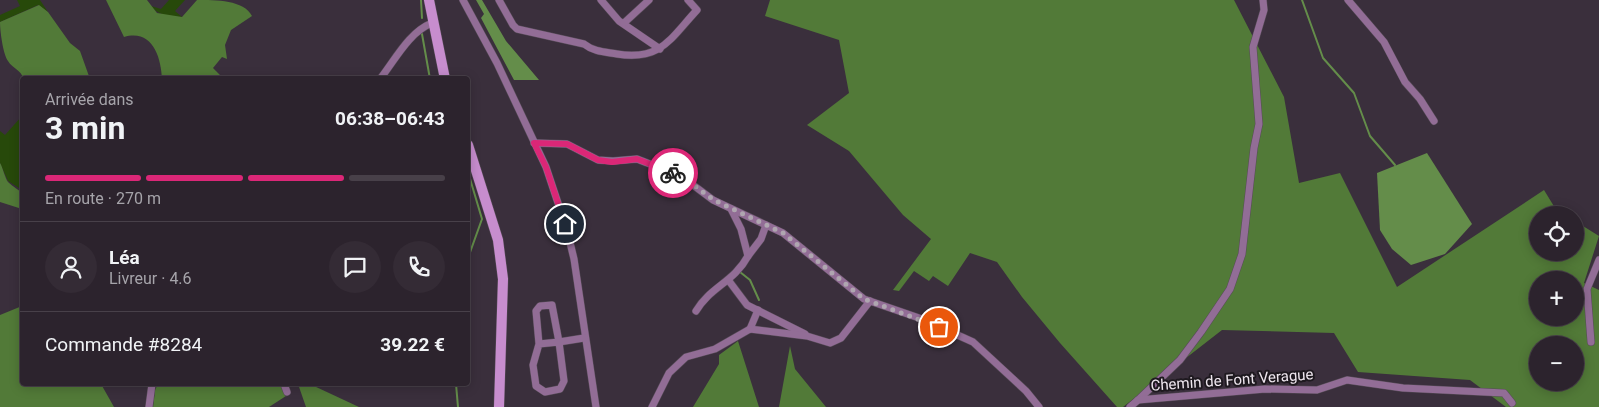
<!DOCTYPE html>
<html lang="fr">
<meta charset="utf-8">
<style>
:root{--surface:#2c232d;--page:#342b35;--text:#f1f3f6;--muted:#a6a4aa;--line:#484049;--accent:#db2777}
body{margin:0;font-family:Roboto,sans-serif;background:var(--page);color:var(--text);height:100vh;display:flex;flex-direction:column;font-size:19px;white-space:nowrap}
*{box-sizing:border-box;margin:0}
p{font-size:16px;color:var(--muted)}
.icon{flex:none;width:28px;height:28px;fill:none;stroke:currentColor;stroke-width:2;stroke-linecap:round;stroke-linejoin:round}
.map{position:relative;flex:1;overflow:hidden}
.sheet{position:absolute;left:20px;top:76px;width:450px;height:310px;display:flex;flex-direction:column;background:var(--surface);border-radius:5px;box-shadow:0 2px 12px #0003,0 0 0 1px var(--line)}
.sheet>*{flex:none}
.tools{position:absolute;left:1529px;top:206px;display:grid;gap:10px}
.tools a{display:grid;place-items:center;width:55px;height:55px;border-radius:50%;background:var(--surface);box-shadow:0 2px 12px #0003,0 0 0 1px var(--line);font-size:25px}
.pin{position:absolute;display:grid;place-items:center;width:42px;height:42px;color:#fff;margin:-21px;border:2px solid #fff;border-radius:50%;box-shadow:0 1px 5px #0007}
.courier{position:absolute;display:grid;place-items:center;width:50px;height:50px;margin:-25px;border:4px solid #db2777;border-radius:50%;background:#fff;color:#222;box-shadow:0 1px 6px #0007}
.head em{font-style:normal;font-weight:700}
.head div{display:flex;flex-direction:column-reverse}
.head{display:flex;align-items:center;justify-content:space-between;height:85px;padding:0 25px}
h1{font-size:32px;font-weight:700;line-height:38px}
.bar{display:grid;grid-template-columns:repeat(4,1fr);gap:8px 5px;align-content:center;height:60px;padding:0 25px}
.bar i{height:6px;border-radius:4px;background:var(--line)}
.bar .on{background:var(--accent)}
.bar p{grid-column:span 4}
.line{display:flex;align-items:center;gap:12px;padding:0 25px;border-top:1px solid var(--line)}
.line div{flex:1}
.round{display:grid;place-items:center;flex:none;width:52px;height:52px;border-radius:26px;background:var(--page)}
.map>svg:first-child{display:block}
.green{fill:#27490a}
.forest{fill:#527a38;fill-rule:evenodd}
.water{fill:#648d4a}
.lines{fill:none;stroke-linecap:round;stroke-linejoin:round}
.stream{stroke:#648d4a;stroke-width:2}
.street-casing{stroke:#574c58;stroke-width:8}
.secondary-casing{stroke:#574c58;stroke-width:11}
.street{stroke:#926d96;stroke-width:7}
.secondary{stroke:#c78dce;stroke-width:10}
.done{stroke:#afa6b0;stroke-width:5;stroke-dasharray:0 9}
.route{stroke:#db2777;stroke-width:6}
.labels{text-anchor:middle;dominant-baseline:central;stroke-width:4;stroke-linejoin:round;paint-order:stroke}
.street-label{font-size:15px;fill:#eee6ee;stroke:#1e191f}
</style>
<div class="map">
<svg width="1599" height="407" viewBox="0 0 1599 407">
<rect width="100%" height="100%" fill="#3a2f3c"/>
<g class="green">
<path d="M17,0H40L48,12L38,5L0,22V15L20,6Z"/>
<path d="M169,0H185L175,11L182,17C169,15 160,17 151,6L161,9Z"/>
<path d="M22,116V163L20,166L22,194L19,188L8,181L0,163V131L5,135Z"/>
</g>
<g class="forest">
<path d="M106,0H147L157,13L182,17L197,0C216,0 244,0 252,16L231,30L225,45L227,59L222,57L213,68L224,79H162C161,56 152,29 124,37Z"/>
<path d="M770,0H1234L1284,97L1299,183L1340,173L1397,287L1544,190L1555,208L1565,215H1538V252H1575V221L1599,236L1584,283L1599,290V407H1506L1470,380L1358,372L1334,333L1222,330L1123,407H1117L1060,343L1022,297L997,262L970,253L948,286L933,276L929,281L914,271L899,291L893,290L931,239L903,215L849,151L807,125L849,93L839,40L765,16ZM1538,280H1575V318H1538ZM1538,345H1575V382H1538Z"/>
<path d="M39,5L48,12L70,43L80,51L90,79H24C20,69 13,69 8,61C3,54 0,31 0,22Z"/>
<path d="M0,163C3,168 5,178 8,182C21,194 23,187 22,209L0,202Z"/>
<path d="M22,306V384H101L114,407H0V315Z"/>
<path d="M738,341L759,407H693L719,364V355Z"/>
<path d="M790,346L795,369L826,407H779Z"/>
<path d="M158,384H281L286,396L269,407H153L155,390Z"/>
<path d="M298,384L314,386L359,407H306Z"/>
</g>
<g class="water">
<path d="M476,0H482L506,41L539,80H514L481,18L484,14Z"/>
<path d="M1427,153L1472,224L1445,254L1411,265L1392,249L1380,230L1377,173Z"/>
</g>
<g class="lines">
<g class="stream">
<path d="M421,0L422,18"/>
<path d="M1302,0L1323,58L1354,93L1370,136L1395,165"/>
<path d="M422,34L430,79"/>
<path d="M468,172L482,219L468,258"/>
<path d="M740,272L750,280L759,300"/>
<path d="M456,384L458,407"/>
</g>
<g class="street-casing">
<g id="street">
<path d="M463,0L497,63L546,167L567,230L574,259L596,407"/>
<path d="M499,0L513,25L517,29L584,44C594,52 605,52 617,54C661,61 670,39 697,10L688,0"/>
<path d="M601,0L619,21L660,49"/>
<path d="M1348,0L1384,42L1405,82L1420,99L1434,121"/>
<path d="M624,23L649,0"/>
<path d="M380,79C395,60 409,32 432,23"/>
<path d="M534,143L567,144L598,160L613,161L637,159L681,176L713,200L783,233L864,299L922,319L973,342L1026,391L1039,407"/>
<path d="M748,256L761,239L766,225"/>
<path d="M729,281L747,305L805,334"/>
<path d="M696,311C710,287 734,282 748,256L741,229L731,209"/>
<path d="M750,329L758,310"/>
<path d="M1591,342L1587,289L1599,260"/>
<path d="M539,344L536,311L540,306L552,305L559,342L539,344L533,365L536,386L545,392L560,389L564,381L559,342L584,338"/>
<path d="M284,384L287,392"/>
<path d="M1138,400L1180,360L1201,332L1230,289L1242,254L1254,148L1259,124L1253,47L1264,10L1263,0"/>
<path d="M149,407L152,384"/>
<path d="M652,407L669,373L686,357L715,349L750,329L807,336L830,343L841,338L870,301"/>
<path d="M1130,407L1138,400L1265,389L1317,390L1347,380L1403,388L1504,393L1512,403"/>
</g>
</g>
<g class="secondary-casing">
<g id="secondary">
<path d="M429,0L445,79"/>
<path d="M468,145L498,240L503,279L499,407"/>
</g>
</g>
<use href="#street" class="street"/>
<use href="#secondary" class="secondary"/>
</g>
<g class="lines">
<path class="done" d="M673,173L681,176L714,200L783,233L864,299L939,327"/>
<path class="route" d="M565,224L546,167L534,143L567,144L598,160L612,162L637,159L673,173"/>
</g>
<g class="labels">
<g class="street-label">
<text transform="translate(1232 380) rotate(-4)">Chemin de Font Verague</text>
</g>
</g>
</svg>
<div class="tools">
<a><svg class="icon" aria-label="locate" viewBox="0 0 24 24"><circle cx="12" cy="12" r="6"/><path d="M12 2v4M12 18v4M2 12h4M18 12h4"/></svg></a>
<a>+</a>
<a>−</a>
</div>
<div class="pin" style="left:939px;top:327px;background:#ea580c"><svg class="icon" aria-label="bag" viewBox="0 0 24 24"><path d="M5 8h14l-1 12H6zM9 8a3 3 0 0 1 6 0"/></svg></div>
<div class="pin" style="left:565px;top:224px;background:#1f2937"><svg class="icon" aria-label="home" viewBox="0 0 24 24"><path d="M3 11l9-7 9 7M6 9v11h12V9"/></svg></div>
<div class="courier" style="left:673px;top:173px"><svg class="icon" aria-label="bike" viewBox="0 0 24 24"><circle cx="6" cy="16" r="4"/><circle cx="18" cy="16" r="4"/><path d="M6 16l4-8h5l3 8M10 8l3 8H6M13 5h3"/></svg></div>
<section class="sheet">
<div class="head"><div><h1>3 min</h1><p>Arrivée dans</p></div><em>06:38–06:43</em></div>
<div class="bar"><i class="on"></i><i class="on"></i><i class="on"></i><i></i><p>En route · 270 m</p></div>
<div class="line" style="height:90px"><a class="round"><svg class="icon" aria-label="person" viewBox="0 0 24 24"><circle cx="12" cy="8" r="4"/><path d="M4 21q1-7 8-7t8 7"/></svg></a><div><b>Léa</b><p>Livreur · 4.6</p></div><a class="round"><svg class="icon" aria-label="chat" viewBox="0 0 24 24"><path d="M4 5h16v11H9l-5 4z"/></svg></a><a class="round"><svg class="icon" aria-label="phone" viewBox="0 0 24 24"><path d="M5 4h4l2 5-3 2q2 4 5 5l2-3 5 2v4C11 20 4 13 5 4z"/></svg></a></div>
<div class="line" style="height:65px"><div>Commande #8284</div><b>39.22 €</b></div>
</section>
</div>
